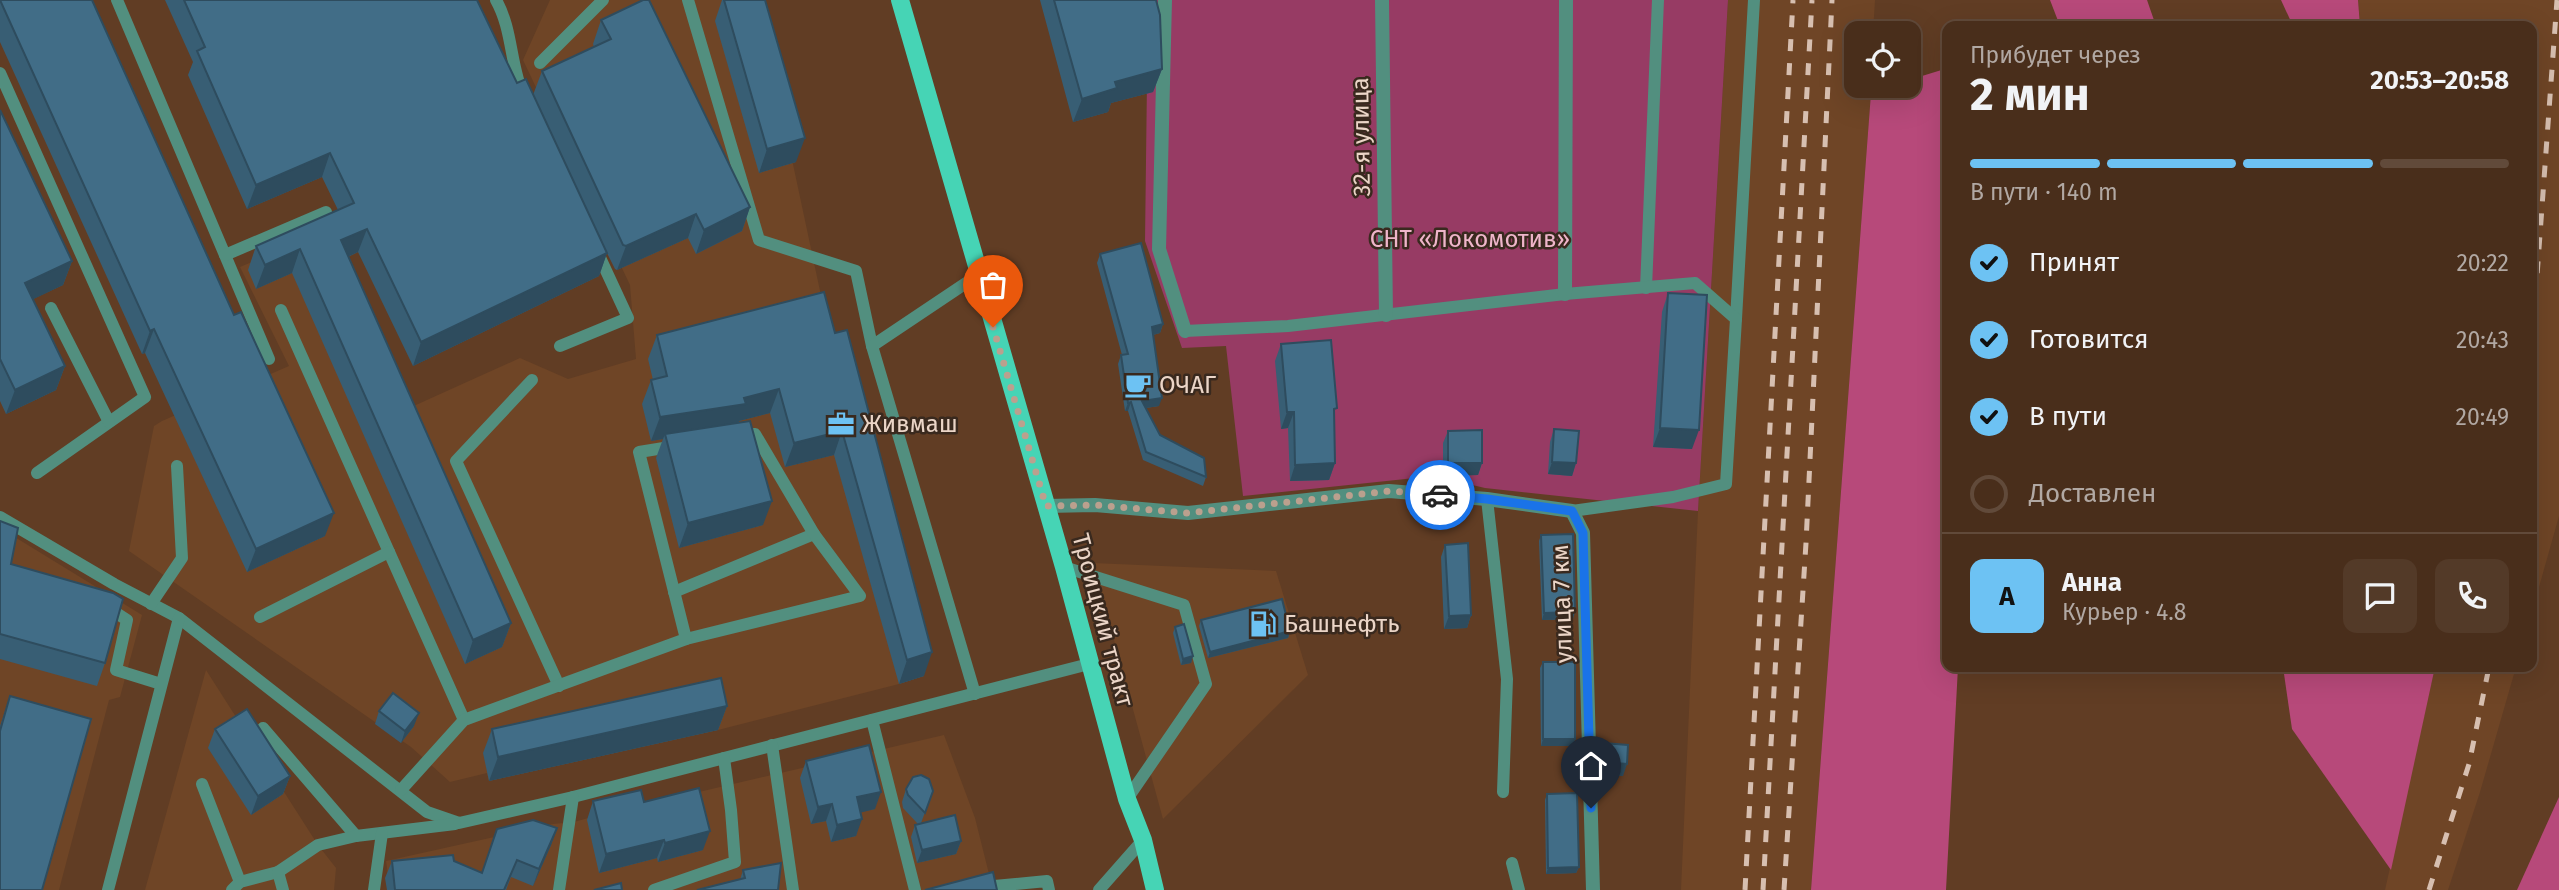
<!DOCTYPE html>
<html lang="ru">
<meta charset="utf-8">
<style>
:root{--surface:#492e1b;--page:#533a28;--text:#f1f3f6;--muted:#b1a8a3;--line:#614a3a;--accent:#6dc2f3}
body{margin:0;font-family:"Fira Sans",sans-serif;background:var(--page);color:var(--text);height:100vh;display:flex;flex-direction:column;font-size:26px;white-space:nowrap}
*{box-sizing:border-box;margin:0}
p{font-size:23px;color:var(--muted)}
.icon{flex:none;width:38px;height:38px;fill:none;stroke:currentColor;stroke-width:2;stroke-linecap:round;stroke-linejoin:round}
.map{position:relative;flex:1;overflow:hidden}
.sheet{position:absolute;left:1942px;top:21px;width:595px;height:651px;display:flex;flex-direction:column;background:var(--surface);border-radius:14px;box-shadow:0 7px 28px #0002,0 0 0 2px var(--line)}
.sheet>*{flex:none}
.buttons{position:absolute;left:1844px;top:21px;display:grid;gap:14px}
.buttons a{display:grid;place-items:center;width:77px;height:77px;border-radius:14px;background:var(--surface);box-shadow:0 7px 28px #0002,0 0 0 2px var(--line);font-size:35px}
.pin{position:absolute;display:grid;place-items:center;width:60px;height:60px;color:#fff;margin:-72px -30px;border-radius:50% 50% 50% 0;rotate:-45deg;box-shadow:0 0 7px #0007}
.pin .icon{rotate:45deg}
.courier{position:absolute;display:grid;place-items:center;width:70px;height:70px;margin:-35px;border:5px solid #1a73e8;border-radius:50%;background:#fff;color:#222;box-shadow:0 2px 9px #0007}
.headline em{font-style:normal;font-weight:700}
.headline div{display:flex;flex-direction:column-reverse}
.headline{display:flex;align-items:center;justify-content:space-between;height:119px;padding:0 28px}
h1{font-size:46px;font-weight:700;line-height:52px}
.bar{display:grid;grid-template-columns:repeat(4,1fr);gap:10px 7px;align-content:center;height:84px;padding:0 28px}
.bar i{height:9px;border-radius:5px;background:var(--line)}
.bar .current{background:var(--accent)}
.bar p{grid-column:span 4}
.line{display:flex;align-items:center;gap:18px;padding:0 28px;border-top:2px solid var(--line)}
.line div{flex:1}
.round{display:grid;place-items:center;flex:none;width:74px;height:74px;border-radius:14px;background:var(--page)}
ol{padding:0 28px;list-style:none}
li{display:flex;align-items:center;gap:21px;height:77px}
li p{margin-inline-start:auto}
li .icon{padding:7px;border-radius:50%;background:var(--accent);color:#111;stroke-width:4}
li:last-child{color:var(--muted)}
li i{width:38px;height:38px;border:4px solid var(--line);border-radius:50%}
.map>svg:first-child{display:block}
.built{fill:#6f4526}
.green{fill:#973b64}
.forest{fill:#b7497a}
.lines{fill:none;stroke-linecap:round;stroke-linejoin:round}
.service{stroke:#528f7f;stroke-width:12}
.minor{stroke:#528f7f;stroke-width:14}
.primary{stroke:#46d4b5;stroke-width:18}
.rail{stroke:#d7bfb0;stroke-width:5;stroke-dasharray:12 12;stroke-linecap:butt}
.wall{fill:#385e74}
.shaded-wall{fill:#2e4c5e}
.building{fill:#416d87;stroke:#2e4c5e;stroke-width:2}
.done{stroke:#bba08e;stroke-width:7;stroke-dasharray:0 12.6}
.route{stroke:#1a73e8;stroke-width:9}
.labels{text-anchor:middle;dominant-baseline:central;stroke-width:5;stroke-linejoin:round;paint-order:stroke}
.street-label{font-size:24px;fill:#ebd5c7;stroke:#39291e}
.park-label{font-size:24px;fill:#efb5ca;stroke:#39291e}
.poi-label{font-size:24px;fill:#ebd5c7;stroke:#39291e;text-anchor:start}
</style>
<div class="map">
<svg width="2559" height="890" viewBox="0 0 2559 890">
<rect width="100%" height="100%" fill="#613d24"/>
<g class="built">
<path d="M550,0H758L823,305L924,676L899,684L718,730L489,781L487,773L450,782L411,747L129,551L154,426L162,421L289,366L240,267L333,228L407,409L520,358L568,379L636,359L630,285L523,60Z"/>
<path d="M1728,0H1875L1873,33H1857V86H1871V93L1811,890H1681L1698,511Z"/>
<path d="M2358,0H2559V516L2532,612V26H2360Z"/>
<path d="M0,528L142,615L120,697L109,700L59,890H0Z"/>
<path d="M1093,563L1276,571L1308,675L1163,819Z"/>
<path d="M2435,667H2516L2480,792L2448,890H2385Z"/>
<path d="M206,670L318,845L336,868L334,890H145Z"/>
<path d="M944,735L975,818L993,890H390L386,861L553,824L574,822L649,801L686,795Z"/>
</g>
<path class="green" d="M1148,0H1728L1698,511L1485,488L1434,476L1243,496L1226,346L1182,348L1145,241Z"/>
<g class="forest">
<path d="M2050,0H2147L2156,26H2060Z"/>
<path d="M2281,0H2358L2360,26H2293Z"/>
<path d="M1948,68V667H1958L1946,890H1811L1871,93L1894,86H1909V80Z"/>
<path d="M2283,667H2435L2391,870L2292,729Z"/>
<path d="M2559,797V890H2517Z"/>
</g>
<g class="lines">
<g class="service">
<path d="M117,0L269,359"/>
<path d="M496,0C513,30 510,66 524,97"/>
<path d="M688,0L759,240L856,271L872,346"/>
<path d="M540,63L603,0"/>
<path d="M0,73L145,397L37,473"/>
<path d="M225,255L326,212"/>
<path d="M1646,288L1658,0"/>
<path d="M51,308L109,422"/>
<path d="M281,310L464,720"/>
<path d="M1736,319L1754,0"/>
<path d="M1185,331L1288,326L1565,294L1695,283L1736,319L1726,484L1673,497L1572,511"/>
<path d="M560,346L628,318L596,249"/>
<path d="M532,380L456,461L559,686"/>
<path d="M1487,499L1507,679L1503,792"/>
<path d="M0,517L114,584L179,618L427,812L459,823L573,797L1089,664"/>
<path d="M1064,567L1184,605L1206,684L1127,799"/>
<path d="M674,592L814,534"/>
<path d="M151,604L182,558L177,466"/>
<path d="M107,607L127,620L116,670L161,684"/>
<path d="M260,617L389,552"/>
<path d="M686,639L860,596L814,534L755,434L739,436"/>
<path d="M975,694L872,346L978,275"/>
<path d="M872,720L915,890"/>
<path d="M263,728L356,836"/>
<path d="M772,745L793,890"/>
<path d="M202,784L240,882"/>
<path d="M401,790L464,720L686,639L639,452L676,446"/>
<path d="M1512,863L1519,890"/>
<path d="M108,890L179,618"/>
<path d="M232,890L240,882L278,872"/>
<path d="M283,890L278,872L318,845L356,836L455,824"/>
<path d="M374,890L382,833"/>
<path d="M559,890L573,797"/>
<path d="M654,890L735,862L731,810L724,758"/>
<path d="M951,890L1047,881L1049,890"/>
<path d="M1099,890L1143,840"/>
</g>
<g class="minor">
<path d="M1165,0L1159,249L1185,331"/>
<path d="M1382,0L1386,315"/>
<path d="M1565,294L1566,0"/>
<path d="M1046,506L1095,505L1188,513L1389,491L1487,499L1572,511L1583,533L1593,890"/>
</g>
<path class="primary" d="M900,0L1064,567L1127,799L1143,840L1155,890"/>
<g class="rail">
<path d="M2532,345L2557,0"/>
<path d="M1745,890L1793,0"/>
<path d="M1763,890L1812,0"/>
<path d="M1784,890L1806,543L1832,0"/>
<path d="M2429,890L2469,764L2489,667"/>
</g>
</g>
<g class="wall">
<path d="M0,0L234,315L325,536L247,572L145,353L142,354L0,42Z"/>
<path d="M165,0H477L517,83L533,95L542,71L594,47L593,44L601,20L750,207L742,231L696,254L688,238L617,270L615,269L607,253L599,276L413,366L358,252L348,257L511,623L502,647L465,664L292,273L256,289L248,270L256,246L338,210L322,177L247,209L188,75L193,62Z"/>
<path d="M722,0H765L796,162L759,173L715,21Z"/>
<path d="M1040,0H1156L1162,69L1153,92L1111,103L1108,112L1073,122Z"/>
<path d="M0,110L72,261L63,285L33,299L65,366L56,390L6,414L0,401Z"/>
<path d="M1100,254L1163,324L1160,333L1153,335L1159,406L1146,408L1160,435L1206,477L1203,486L1143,460L1128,411H1125L1118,364L1121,355H1122L1097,263Z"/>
<path d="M824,292L924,676L899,684L834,455L785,467L770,413L739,421L763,525L679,548L656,458L663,439L651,441L642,404L651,380H653L648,359L657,335Z"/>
<path d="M1668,293L1692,449L1653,447L1662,312Z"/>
<path d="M1281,344L1334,416L1335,463L1329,480L1290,481L1288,428L1281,429L1275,361Z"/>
<path d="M1554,429L1576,463L1572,476L1548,474L1550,442Z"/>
<path d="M1448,431L1482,463L1478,475L1443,476V443Z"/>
<path d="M0,521L11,564L105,663L97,686L0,659Z"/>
<path d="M1541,535L1573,619L1542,620L1539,541Z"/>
<path d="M1445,545L1471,615L1467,628L1444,629L1441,557Z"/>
<path d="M1201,620L1290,631L1288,638L1208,658L1199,626Z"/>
<path d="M1175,627L1193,656L1191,663L1181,665L1173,633Z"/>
<path d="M1543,662L1575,739L1573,746H1541L1540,668Z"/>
<path d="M10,696L0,890V726Z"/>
<path d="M727,706L718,730L489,781L483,753L492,729Z"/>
<path d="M379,711L414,726L401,743L375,724Z"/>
<path d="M215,729L290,776L283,794L251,815L208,748Z"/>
<path d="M1603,743L1623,776L1599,775V756Z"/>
<path d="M806,761L875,809L861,812L856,836L831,842L826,821L811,824L800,778Z"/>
<path d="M906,789L933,791L921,823L961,841L956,854L917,863L911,837L915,825L918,824L903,808L902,802Z"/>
<path d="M1547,794L1579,867L1576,873L1546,874L1545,800Z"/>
<path d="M593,801L644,802L703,850L658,862L657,858L599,873L587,820Z"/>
<path d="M557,828L551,845L533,886L511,877L506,890H387L385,878L392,861H454L481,873Z"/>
<path d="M743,870L778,890L740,880Z"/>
</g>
<g class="shaded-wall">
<path d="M1162,69L1153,92L1111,103L1108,112L1073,122L1082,99L1115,82Z"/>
<path d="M805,138L796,162L759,173L767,149Z"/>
<path d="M330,153L322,177L247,209L256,185Z"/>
<path d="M750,207L742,231L696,254L704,230Z"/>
<path d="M696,214L688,238L617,270L626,246Z"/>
<path d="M367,229L358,252L332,264L341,240Z"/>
<path d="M300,249L292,273L256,289L265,265Z"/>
<path d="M607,253L599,276L413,366L421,342Z"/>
<path d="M72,261L63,285L17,307L25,283Z"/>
<path d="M1163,324L1160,333L1149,336L1152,327Z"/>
<path d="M154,329L145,353L142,354L150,331Z"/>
<path d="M65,366L56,390L6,414L15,390Z"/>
<path d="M779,389L770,413L739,421L737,428L665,434L663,439L651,441L660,417Z"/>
<path d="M1162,398L1159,406L1139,409L1142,401Z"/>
<path d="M1131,402L1128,411H1125L1128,403Z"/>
<path d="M1287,412H1294L1288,428L1281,429Z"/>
<path d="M1660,428L1699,430L1692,449L1653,447Z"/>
<path d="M842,431L834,455L785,467L794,443Z"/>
<path d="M1552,462L1576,463L1572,476L1548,474Z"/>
<path d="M1335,463L1329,480L1290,481L1295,465Z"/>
<path d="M1448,463H1482L1478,475L1443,476Z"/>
<path d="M772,501L763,525L679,548L688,523Z"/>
<path d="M334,513L325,536L247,572L256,549Z"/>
<path d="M1575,612L1573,619L1542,620L1544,613Z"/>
<path d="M1471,615L1467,628L1444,629L1449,616Z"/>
<path d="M511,623L502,647L465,664L473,640Z"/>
<path d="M1290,631L1288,638L1208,658L1210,652Z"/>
<path d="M932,652L924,676L899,684L907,660Z"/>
<path d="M1193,656L1191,663L1181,665L1183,659Z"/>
<path d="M727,706L718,730L489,781L498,757Z"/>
<path d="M419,713L414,726L401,743L405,731Z"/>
<path d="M1543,739H1575L1573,746H1541Z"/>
<path d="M1604,762L1627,764L1623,776L1599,775Z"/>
<path d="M290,776L283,794L251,815L258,796Z"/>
<path d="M881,792L875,809L851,815L857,797Z"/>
<path d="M832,804L826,821L811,824L818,807Z"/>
<path d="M862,819L856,836L831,842L837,825Z"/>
<path d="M557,828L551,845L533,886L539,869Z"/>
<path d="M710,831L703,850L658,862L665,843Z"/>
<path d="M664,840L657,858L599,873L606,854Z"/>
<path d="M961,841L956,854L917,863L922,850Z"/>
<path d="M1579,867L1576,873L1546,874L1548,868Z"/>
</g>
<g class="building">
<path d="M0,0H92L234,315L241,312L334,513L256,549L154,329L150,331Z"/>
<path d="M184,0H477L517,83L526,79L607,253L421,342L367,229L341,240L511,623L473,640L300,249L265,265L256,246L354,203L330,153L256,185L197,51L205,47Z"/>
<path d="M643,0H649L750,207L704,230L696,214L626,246L623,245L542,71L611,39L601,20Z"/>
<path d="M724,0H765L805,138L767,149Z"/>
<path d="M1054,0H1156L1160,15L1162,69L1115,82L1117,88L1082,99Z"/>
<path d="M0,110L72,261L25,283L65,366L15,390L0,359Z"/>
<path d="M1141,243L1163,324L1152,327L1162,398L1142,401L1160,435L1204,458L1206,477L1146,452L1131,402L1128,403L1121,355L1128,354L1100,254Z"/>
<path d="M824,292L835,333L847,330L932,652L907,660L842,431L794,443L779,389L744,398L746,404L660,417L651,380L667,376L657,335Z"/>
<path d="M1668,293L1707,295L1699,430L1660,428Z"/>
<path d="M1331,340L1337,408L1334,409L1335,463L1295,465L1294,412H1287L1281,344Z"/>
<path d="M750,421L772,501L688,523L665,434Z"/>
<path d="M1554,429L1579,431L1576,463L1552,462Z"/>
<path d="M1482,430V463H1448V431Z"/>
<path d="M0,521L18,528L11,564L113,593L123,599L105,663L0,634Z"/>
<path d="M1573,534L1575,612L1544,613L1541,535Z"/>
<path d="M1468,543L1471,615L1449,616L1445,545Z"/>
<path d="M1282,599L1290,631L1210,652L1201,620Z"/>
<path d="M1184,624L1193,656L1183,659L1175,627Z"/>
<rect x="1543" y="662" width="32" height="77"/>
<path d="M721,678L727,706L498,757L492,729Z"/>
<path d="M393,693L419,713L405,731L379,711Z"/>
<path d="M10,696L91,719L42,890H0V731Z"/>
<path d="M247,709L290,776L258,796L215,729Z"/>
<path d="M1603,743L1628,745L1627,764L1604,762Z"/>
<path d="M869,745L881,792L857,797L862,819L837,825L832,804L818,807L806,761Z"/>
<path d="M921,775L929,779L933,791L925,813L908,795L906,789L913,777Z"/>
<path d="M699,788L710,831L665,843L664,840L606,854L593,801L641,790L644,802Z"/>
<path d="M1577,793L1579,867L1548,868L1547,794Z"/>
<path d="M955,815L961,841L922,850L915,825Z"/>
<path d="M533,820L557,828L539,869L517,860L504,890H395L392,861L453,855L454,861L482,873L497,829Z"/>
<path d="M781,863L778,890H697L745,878L743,870Z"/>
<path d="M993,872L997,890H925Z"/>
<path d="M621,883L622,890H594Z"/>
</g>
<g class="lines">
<path class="done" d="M993,327L1046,506L1095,505L1188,513L1390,491L1440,495"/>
<path class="route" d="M1440,495L1487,499L1572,511L1583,533L1591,808"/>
</g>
<defs>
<g id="cafe-bare" transform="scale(2.1)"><path d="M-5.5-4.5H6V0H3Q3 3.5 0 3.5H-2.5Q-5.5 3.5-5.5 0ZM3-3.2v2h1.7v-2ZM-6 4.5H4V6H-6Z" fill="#6dc2f3" stroke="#39291e" stroke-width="2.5" paint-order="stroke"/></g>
<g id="office-bare" transform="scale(2.1)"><path d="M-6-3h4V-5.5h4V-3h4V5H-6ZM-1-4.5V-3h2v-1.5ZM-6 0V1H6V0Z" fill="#6dc2f3" stroke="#39291e" stroke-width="2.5" paint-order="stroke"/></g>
<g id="fuel-bare" transform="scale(2.1)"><path d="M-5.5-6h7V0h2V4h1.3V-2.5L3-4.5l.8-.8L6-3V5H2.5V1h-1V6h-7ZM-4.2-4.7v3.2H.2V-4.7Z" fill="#6dc2f3" stroke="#39291e" stroke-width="2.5" paint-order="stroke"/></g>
</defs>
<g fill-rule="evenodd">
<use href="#cafe-bare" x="1138" y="385"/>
<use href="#office-bare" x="841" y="424"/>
<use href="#fuel-bare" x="1263" y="624"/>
</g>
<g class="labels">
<g class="street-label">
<text transform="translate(1361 137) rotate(-91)">32-я улица</text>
<text transform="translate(1562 604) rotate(-92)">улица 7 км</text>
<text transform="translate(1103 620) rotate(75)">Троицкий тракт</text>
</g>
<g class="park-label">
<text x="1470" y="239">СНТ «Локомотив»</text>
</g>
<g class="poi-label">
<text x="1159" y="385">ОЧАГ</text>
<text x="862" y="424">Живмаш</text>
<text x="1284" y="624">Башнефть</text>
</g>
</g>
</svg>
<div class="buttons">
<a><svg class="icon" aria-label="locate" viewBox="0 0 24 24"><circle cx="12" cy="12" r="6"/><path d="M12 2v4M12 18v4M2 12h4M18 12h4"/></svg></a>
</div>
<div class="pin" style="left:993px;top:327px;background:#ea580c"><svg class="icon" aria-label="bag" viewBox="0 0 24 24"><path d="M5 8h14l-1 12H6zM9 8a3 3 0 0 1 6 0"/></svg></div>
<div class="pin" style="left:1591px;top:808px;background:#1f2937"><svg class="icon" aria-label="home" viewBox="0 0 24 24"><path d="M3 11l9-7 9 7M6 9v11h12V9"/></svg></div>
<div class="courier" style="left:1440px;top:495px"><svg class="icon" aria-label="car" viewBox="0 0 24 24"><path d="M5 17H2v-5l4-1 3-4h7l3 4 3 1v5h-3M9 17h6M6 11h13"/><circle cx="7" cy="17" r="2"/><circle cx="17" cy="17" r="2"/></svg></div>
<section class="sheet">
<div class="headline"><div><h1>2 мин</h1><p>Прибудет через</p></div><em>20:53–20:58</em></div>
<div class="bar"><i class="current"></i><i class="current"></i><i class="current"></i><i></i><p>В пути · 140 m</p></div>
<ol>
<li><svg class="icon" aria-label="check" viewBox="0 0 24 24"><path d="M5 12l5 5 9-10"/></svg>Принят<p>20:22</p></li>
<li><svg class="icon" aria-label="check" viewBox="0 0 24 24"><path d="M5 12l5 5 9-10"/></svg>Готовится<p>20:43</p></li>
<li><svg class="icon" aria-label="check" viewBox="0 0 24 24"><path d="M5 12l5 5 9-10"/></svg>В пути<p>20:49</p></li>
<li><i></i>Доставлен</li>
</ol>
<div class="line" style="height:126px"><b class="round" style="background:var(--accent);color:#111">А</b><div><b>Анна</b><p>Курьер · 4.8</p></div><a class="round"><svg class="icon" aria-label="chat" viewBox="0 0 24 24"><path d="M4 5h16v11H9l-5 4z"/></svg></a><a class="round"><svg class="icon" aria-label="phone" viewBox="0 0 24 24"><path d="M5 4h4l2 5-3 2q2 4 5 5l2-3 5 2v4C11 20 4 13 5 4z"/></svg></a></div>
</section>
</div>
